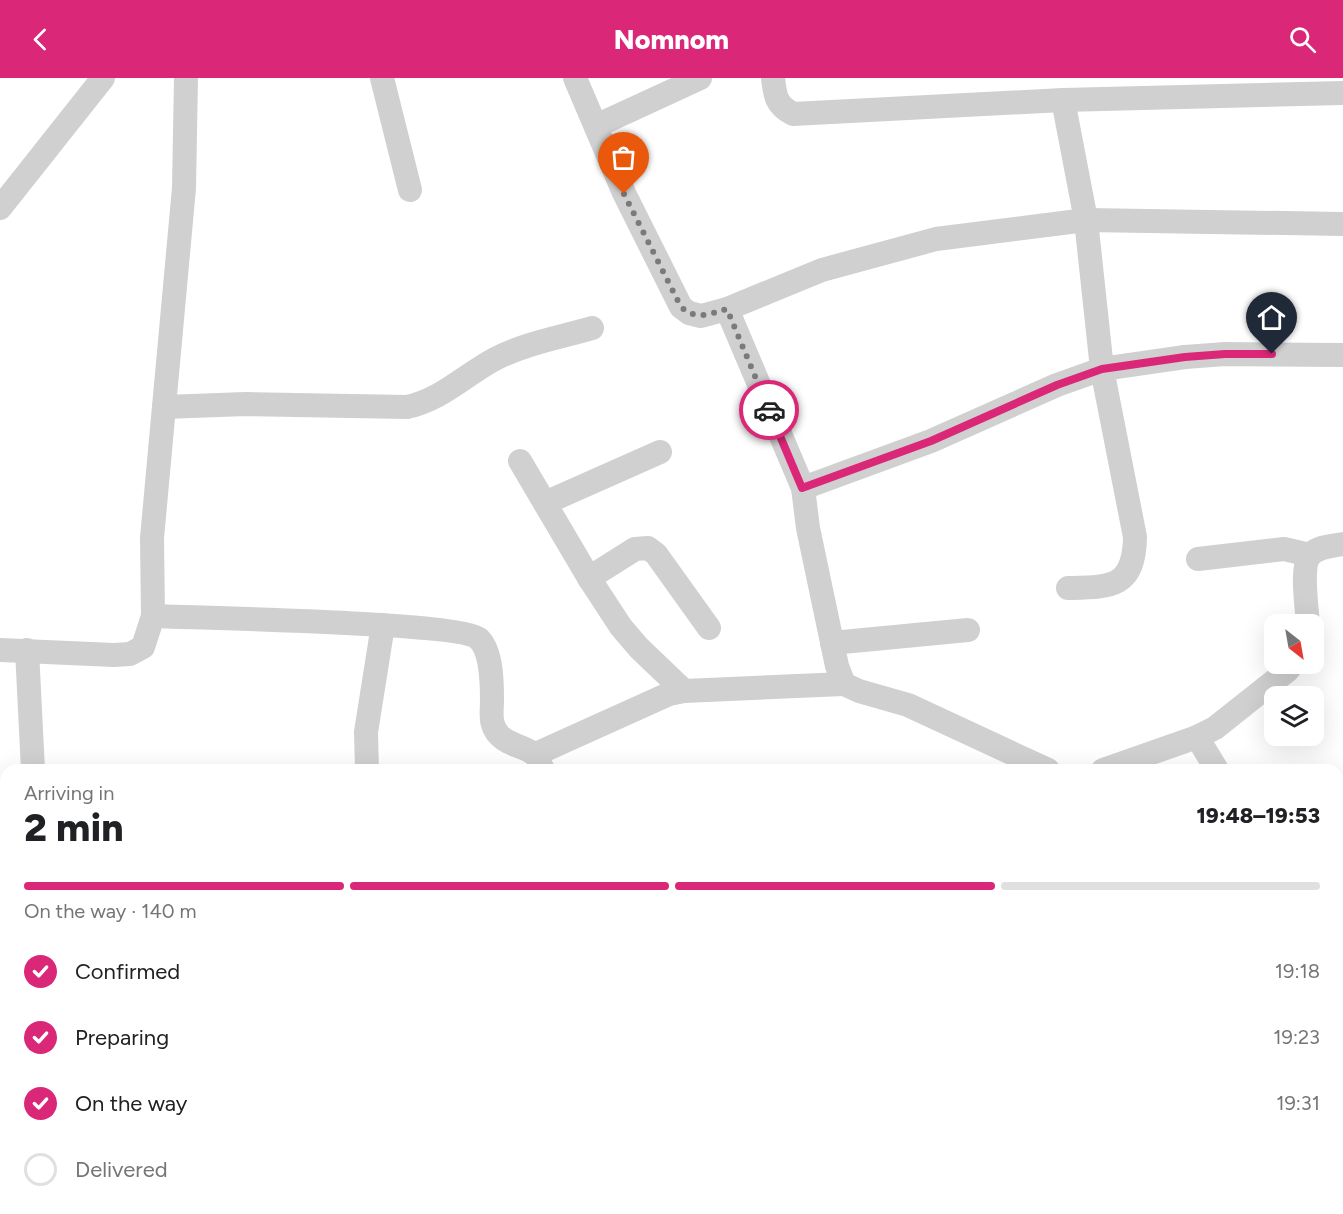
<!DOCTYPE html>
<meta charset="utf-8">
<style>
:root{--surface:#fff;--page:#f6f6f6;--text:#202124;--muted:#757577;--line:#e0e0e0;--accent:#db2777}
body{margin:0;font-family:Figtree,sans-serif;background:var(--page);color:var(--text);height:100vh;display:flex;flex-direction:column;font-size:22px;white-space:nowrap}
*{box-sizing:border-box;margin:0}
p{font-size:20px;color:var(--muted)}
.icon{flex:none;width:33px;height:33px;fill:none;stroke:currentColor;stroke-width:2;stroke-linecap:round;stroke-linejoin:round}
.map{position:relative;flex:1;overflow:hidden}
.drawer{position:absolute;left:0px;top:686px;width:1344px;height:452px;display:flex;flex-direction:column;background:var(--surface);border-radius:18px 18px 0 0;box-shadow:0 6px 24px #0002}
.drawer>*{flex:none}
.needle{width:39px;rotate:149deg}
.buttons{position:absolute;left:1264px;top:536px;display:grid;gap:12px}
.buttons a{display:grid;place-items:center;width:60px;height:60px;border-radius:12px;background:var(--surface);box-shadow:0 6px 24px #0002;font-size:30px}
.pin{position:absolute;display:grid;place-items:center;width:51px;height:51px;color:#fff;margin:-62px -26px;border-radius:50% 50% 50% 0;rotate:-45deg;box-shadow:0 0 6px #0007}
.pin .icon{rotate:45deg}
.courier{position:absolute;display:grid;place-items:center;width:60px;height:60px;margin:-30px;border:4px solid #db2777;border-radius:50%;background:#fff;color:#222;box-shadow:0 2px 8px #0007}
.headline em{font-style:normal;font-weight:800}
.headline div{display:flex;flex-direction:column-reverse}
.headline{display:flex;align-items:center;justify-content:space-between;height:102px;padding:0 24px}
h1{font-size:39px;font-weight:800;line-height:45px}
.bar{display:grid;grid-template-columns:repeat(4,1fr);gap:9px 6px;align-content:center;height:72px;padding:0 24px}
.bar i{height:8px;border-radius:4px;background:var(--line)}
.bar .selected{background:var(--accent)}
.bar p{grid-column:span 4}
ol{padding:0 24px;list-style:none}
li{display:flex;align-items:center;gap:18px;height:66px}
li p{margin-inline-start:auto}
li .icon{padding:6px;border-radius:50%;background:var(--accent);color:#fff;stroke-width:4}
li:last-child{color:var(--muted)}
li i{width:33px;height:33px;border:3px solid var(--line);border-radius:50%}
header{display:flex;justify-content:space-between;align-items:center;height:78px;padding:0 24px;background:var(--accent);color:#fff;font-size:27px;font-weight:800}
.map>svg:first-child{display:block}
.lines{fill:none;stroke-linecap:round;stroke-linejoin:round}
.street{stroke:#d0d0d0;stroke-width:24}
.done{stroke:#7a7a7a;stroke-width:6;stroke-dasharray:0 10.8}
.route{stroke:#db2777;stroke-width:8}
</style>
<header><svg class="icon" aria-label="back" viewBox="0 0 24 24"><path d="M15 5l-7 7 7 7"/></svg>Nomnom<svg class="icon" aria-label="search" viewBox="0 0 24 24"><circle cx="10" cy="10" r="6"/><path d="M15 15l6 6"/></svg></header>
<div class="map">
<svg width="1343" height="1136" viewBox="0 0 1343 1136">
<rect width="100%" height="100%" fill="#fff"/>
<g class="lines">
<g class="street">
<path d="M382,0L410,112"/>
<path d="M575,0L624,115L681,229L689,235L701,238L727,231L822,192L936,161L1086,142L1343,146"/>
<path d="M773,0C775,18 776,27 793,36L1063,22L1343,15"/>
<path d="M1063,22L1086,142L1102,291L1135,459C1134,510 1111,509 1068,510"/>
<path d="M596,48L700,0"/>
<path d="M0,130L103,0"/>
<path d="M727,231L803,410L808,450L837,588L844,606L859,613L908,627L1048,692"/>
<path d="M164,329L246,326L407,329C441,322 465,297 495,281C523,266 562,259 592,250"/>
<path d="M520,383L589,500L621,549L639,570L684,613"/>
<path d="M803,410L931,363L1057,307L1102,291L1185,279L1225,276L1343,277"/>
<path d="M545,425L660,374"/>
<path d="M1198,481L1284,471L1310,477"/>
<path d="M589,500L635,471L648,470L656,476L709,550"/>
<path d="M153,538C196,540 461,544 479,561C492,574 492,605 492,622C492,635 489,646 499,657C508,667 524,668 534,676C538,679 541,687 543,692"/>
<path d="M1308,546C1307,530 1300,487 1311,476C1320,468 1332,468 1343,466"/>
<path d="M832,565L968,552"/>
<path d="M0,572L114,577L130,576L143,569L153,538L152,460L184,110L186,0"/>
<path d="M27,572L33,692"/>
<path d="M1197,659L1217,692"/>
<path d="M536,676L669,616L684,613L844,606"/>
<path d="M367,692L366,654L383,547"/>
<path d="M1103,692L1197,659L1215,650L1288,592L1293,585"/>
<path d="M1338,887L1343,895"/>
<path d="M0,914H6"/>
<path d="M6,1085L2,1094L6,1136"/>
<path d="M724,1131L727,1136"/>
<path d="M923,1131L925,1136"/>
<path d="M769,1136L780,1131"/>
</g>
</g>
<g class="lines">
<path class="done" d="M624,116L681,229C697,243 708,236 727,231L769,332"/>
<path class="route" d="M769,332L802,410L931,363L1057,307L1102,291L1185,279L1225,276H1272"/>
</g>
</svg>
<div class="buttons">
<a><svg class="needle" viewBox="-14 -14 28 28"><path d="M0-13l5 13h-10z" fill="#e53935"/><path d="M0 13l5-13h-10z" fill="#757577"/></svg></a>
<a><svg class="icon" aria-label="layers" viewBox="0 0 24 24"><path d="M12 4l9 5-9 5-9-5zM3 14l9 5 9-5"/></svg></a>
</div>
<div class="pin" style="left:624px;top:116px;background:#ea580c"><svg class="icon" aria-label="bag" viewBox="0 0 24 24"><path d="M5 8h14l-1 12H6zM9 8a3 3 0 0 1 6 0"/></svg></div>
<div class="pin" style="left:1272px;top:276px;background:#1f2937"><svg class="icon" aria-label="home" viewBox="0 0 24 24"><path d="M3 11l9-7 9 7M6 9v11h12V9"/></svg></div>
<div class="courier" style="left:769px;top:332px"><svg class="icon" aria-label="car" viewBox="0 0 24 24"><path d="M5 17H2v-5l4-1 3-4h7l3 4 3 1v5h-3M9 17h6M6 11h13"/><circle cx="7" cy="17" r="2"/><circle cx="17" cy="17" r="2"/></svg></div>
<section class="drawer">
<div class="headline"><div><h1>2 min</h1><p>Arriving in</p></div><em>19:48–19:53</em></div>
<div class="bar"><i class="selected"></i><i class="selected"></i><i class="selected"></i><i></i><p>On the way · 140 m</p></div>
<ol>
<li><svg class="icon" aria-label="check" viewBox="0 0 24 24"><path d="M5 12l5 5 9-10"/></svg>Confirmed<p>19:18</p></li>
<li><svg class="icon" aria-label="check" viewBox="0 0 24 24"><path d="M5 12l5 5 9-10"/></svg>Preparing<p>19:23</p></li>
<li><svg class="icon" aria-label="check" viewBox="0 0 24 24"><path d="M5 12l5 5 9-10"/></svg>On the way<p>19:31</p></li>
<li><i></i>Delivered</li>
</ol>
</section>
</div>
